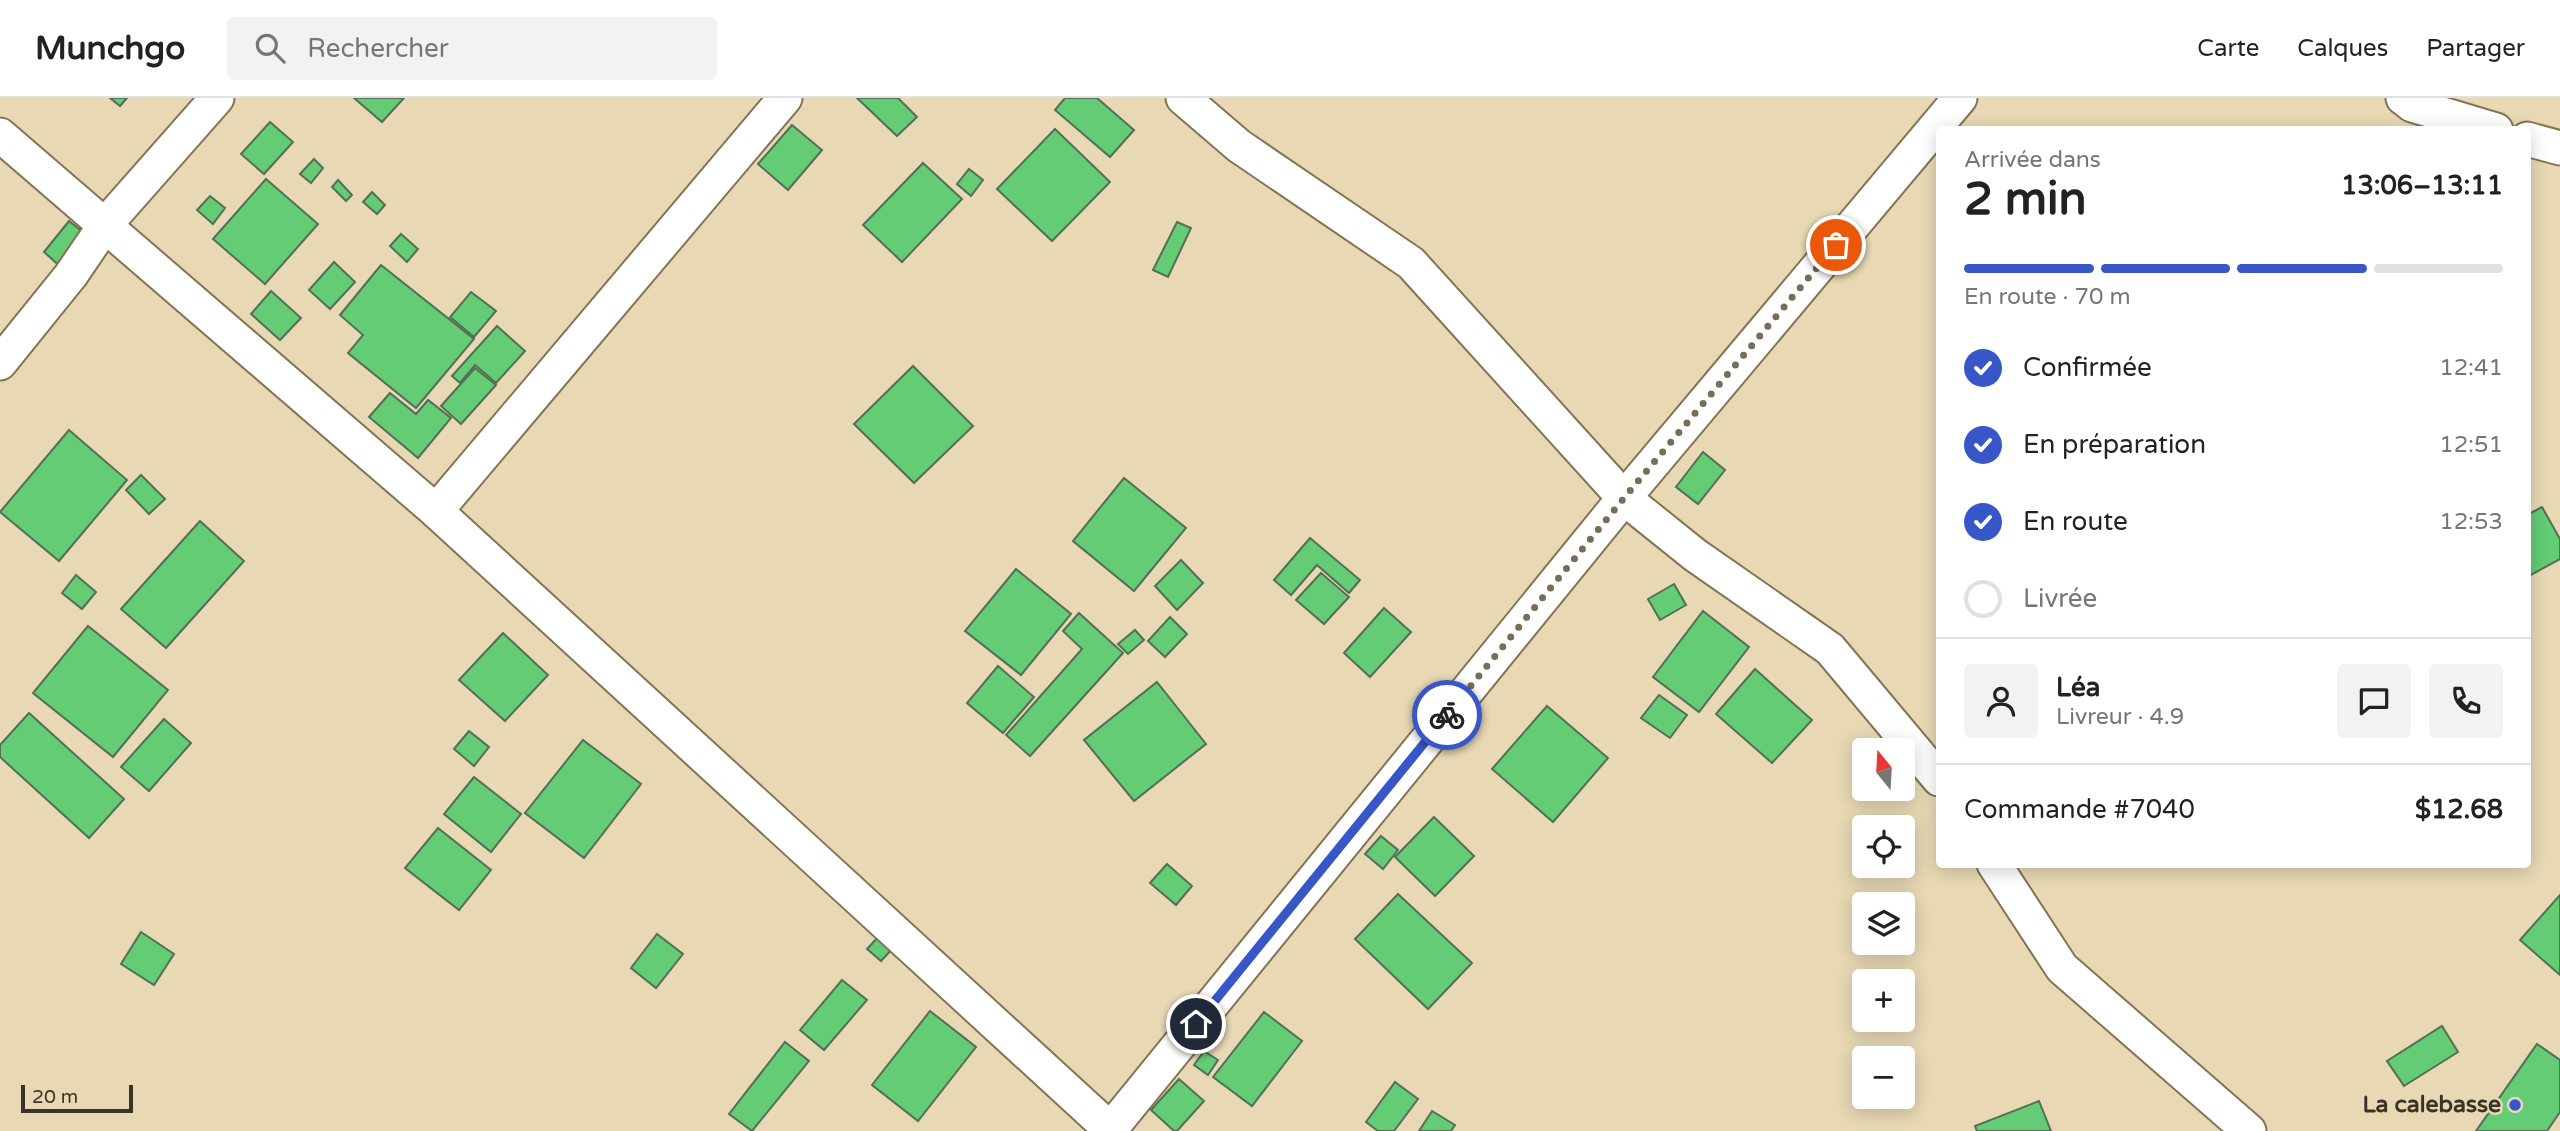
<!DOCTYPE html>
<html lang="fr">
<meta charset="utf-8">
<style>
:root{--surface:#fff;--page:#f2f2f2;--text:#222;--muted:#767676;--line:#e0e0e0;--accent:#3757c8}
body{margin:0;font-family:"Varela Round",sans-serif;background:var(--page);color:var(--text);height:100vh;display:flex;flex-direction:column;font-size:26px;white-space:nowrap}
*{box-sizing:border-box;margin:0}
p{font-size:23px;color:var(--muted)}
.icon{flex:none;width:38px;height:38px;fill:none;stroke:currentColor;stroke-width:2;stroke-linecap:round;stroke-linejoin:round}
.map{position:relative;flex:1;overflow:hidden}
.drawer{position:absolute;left:1936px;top:28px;width:595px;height:742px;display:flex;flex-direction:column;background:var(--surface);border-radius:7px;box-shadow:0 4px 18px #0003}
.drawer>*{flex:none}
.needle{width:46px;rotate:342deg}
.tools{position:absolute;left:1852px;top:640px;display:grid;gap:14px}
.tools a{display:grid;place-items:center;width:63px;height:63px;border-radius:7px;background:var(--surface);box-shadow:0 4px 18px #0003;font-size:35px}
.scale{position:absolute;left:21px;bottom:18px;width:112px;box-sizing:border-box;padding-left:7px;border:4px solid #3a3426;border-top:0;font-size:19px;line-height:24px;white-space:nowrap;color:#3a3426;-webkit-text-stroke:5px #e8d9b4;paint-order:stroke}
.pin{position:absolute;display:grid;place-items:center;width:60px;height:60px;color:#fff;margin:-30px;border:4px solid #fff;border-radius:50%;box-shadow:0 2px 7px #0007}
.courier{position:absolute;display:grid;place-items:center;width:70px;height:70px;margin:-35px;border:5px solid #3757c8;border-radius:50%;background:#fff;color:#222;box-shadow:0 2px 9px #0007}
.overview em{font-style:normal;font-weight:800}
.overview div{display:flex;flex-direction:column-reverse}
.overview{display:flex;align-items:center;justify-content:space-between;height:119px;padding:0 28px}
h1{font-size:46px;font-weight:800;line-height:52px}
.bar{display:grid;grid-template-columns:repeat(4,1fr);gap:10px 7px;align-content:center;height:84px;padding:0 28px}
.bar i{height:9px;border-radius:5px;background:var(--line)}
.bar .current{background:var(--accent)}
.bar p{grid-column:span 4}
.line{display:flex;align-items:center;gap:18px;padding:0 28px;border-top:2px solid var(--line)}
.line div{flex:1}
.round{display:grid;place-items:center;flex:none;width:74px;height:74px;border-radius:7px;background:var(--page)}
ol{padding:0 28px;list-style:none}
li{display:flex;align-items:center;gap:21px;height:77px}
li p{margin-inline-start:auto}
li .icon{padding:7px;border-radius:50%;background:var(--accent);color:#fff;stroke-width:4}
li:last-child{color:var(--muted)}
li i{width:38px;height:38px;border:4px solid var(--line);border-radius:50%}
header{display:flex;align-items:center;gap:42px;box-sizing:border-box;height:98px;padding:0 35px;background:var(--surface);border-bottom:2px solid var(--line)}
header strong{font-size:33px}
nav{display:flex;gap:38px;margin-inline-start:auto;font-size:24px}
.search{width:490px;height:63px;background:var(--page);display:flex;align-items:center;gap:18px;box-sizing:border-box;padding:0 24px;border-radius:7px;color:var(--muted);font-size:26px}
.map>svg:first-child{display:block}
.building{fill:#63cc75;stroke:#536f56;stroke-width:2}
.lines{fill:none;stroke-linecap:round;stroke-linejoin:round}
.minor-casing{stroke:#837554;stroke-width:37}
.minor{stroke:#fff;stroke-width:33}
.done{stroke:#776e58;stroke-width:7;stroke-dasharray:0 12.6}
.route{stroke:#3757c8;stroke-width:9}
.poi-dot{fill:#3757c8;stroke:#e8d9b4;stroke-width:2.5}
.labels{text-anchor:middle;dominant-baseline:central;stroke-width:5;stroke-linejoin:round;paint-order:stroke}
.poi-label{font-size:23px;font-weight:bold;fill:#3a3426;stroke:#e8d9b4;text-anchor:end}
</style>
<header>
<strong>Munchgo</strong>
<div class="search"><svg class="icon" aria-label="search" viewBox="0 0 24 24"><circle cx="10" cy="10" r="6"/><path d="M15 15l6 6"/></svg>Rechercher</div>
<nav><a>Carte</a><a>Calques</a><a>Partager</a></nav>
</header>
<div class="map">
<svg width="2560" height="1033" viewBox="0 0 2560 1033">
<rect width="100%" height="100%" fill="#e8d9b4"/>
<g class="building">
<path d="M110,0H127L120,8Z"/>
<path d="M354,0H404L382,24Z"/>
<path d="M857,0H898L917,19L897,38Z"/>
<path d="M1065,0H1097L1134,32L1110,59L1055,12Z"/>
<path d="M270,24L293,44L264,76L241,56Z"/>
<path d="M792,27L822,52L788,92L758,66Z"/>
<path d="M1055,31L1110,84L1052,143L997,91Z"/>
<path d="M314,61L323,70L311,85L300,76Z"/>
<path d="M923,65L962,101L902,164L863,127Z"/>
<path d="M969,71L983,82L971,98L957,86Z"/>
<path d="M266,81L318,126L265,186L213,141Z"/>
<path d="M338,82L352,97L346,103L332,89Z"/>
<path d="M372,94L385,107L377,116L363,104Z"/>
<path d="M210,98L225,110L213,126L197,112Z"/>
<path d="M69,123L88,138L62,170L44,154Z"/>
<path d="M1177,124L1191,130L1168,179L1153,172Z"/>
<path d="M401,136L418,151L407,164L390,148Z"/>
<path d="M334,164L355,184L330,211L309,192Z"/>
<path d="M381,167L474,241L416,310L348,255L363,237L340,217Z"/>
<path d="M271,193L301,220L280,242L251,216Z"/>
<path d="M471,194L496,213L474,239L450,219Z"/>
<path d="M497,228L525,253L496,285L475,267L460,285L452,278Z"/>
<path d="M913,268L973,328L914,385L854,326Z"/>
<path d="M475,270L496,287L461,326L441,308Z"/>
<path d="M390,295L416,316L428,302L451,320L418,360L369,319Z"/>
<path d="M69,332L127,382L59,463L0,414Z"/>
<path d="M1703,354L1725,372L1698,406L1676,389Z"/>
<path d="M141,377L165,401L149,416L126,392Z"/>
<path d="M1124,380L1186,430L1134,493L1073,443Z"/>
<path d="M2542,409L2560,441V461L2527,479V417Z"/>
<path d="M200,423L244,463L166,550L121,511Z"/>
<path d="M1310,440L1360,482L1349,495L1317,467L1291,497L1274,482Z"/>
<path d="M1181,462L1203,485L1177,512L1155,488Z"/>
<path d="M1016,471L1071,516L1021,577L965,533Z"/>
<path d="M1321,475L1349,499L1324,526L1296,502Z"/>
<path d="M76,477L96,494L82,511L62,495Z"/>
<path d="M1674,486L1686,507L1660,522L1648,501Z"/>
<path d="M1384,510L1411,534L1370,579L1344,555Z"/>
<path d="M1703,513L1749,549L1699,614L1653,579Z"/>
<path d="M1079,515L1123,555L1030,658L1006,637L1082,551L1063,533Z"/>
<path d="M1170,519L1187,536L1165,559L1148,543Z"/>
<path d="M88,528L168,592L113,659L33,595Z"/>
<path d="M1135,532L1144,542L1128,556L1118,546Z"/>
<path d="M503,535L548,577L505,623L459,582Z"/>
<path d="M998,568L1034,599L1003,635L967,605Z"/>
<path d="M1755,571L1812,622L1772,665L1716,616Z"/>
<path d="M1157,584L1206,646L1134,703L1084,642Z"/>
<path d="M1659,597L1687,617L1670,640L1641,620Z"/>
<path d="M1547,608L1608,660L1553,724L1492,671Z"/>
<path d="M29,615L124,701L89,740L0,659V647Z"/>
<path d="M164,621L191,645L149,693L121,669Z"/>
<path d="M469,633L489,649L474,668L454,651Z"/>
<path d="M583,642L641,686L584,760L525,715Z"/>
<path d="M474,679L521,716L491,754L444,716Z"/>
<path d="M1434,719L1474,758L1435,798L1395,759Z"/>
<path d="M438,730L491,772L459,812L405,770Z"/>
<path d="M1381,738L1398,752L1383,771L1365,756Z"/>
<path d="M1167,766L1192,788L1176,807L1150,785Z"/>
<path d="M1398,796L1472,865L1428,911L1355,841Z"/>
<path d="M2560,797V877L2520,842Z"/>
<path d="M141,834L174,856L154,887L121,866Z"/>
<path d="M657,836L683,856L656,890L631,870Z"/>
<path d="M880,837L894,849L881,863L867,851Z"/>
<path d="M842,882L867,902L824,952L800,932Z"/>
<path d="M930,913L976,949L918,1023L872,987Z"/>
<path d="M1264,914L1302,943L1252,1008L1213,979Z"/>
<path d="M2442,928L2458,954L2404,988L2387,963Z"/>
<path d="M785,944L809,963L752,1033L729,1016Z"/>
<path d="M2537,946L2560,962V1014L2547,1033H2476Z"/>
<path d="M1204,953L1218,962L1208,977L1194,967Z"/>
<path d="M1179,981L1204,1003L1177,1033H1174L1151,1012Z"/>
<path d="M1395,984L1418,1001L1394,1033H1378L1366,1024Z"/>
<path d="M2039,1003L2051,1033H1977L1975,1028Z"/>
<path d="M1432,1013L1455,1027L1451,1033H1419Z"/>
</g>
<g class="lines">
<g class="minor-casing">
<g id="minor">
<path d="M1183,0L1239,48L1411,165L1624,400L1695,457L1830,551L1939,681"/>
<path d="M2403,0L2412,7L2496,32"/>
<path d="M0,37L436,413L1112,1033"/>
<path d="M2527,41L2560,50"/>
<path d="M0,265L71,177L105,127L217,0"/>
<path d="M436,413L785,0"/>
<path d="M1994,766L2062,870L2249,1033"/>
<path d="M1109,1033L1624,400L1960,0"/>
</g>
</g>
<use href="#minor" class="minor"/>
</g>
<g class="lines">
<path class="done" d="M1447,617L1624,400L1836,147"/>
<path class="route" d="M1196,926L1447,617"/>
</g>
<circle class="poi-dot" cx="2515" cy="1007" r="7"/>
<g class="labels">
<g class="poi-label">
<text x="2501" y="1007">La calebasse</text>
</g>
</g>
</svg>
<div class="tools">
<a><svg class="needle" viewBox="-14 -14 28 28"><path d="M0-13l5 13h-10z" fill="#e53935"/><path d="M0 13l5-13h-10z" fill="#767676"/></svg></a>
<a><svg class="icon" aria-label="locate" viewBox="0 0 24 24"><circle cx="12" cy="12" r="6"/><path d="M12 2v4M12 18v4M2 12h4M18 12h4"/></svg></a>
<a><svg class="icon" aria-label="layers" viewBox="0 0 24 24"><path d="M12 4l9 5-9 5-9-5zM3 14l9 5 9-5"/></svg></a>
<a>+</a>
<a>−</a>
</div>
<div class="scale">20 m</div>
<div class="pin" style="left:1836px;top:147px;background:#ea580c"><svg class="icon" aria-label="bag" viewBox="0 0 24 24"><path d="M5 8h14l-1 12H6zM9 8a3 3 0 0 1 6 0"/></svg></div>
<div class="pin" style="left:1196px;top:926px;background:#1f2937"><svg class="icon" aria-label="home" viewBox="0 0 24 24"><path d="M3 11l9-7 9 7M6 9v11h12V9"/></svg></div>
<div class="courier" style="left:1447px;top:617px"><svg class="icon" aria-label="bike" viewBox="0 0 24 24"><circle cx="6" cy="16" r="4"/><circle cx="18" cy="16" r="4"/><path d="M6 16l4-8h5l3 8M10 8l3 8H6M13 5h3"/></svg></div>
<section class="drawer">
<div class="overview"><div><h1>2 min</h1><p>Arrivée dans</p></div><em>13:06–13:11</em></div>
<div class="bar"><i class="current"></i><i class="current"></i><i class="current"></i><i></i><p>En route · 70 m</p></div>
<ol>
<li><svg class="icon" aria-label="check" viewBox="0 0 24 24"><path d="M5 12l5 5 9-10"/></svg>Confirmée<p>12:41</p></li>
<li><svg class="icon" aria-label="check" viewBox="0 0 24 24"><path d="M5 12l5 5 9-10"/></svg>En préparation<p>12:51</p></li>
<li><svg class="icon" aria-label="check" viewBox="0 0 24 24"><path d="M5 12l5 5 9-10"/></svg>En route<p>12:53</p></li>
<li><i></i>Livrée</li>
</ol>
<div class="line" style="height:126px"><a class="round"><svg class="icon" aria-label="person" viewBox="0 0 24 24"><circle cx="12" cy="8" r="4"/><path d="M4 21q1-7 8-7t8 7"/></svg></a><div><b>Léa</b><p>Livreur · 4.9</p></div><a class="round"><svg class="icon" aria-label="chat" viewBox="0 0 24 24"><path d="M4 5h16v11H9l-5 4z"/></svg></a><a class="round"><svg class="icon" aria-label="phone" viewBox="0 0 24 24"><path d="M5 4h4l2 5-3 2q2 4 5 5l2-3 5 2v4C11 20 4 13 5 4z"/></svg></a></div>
<div class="line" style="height:91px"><div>Commande #7040</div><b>$12.68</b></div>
</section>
</div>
